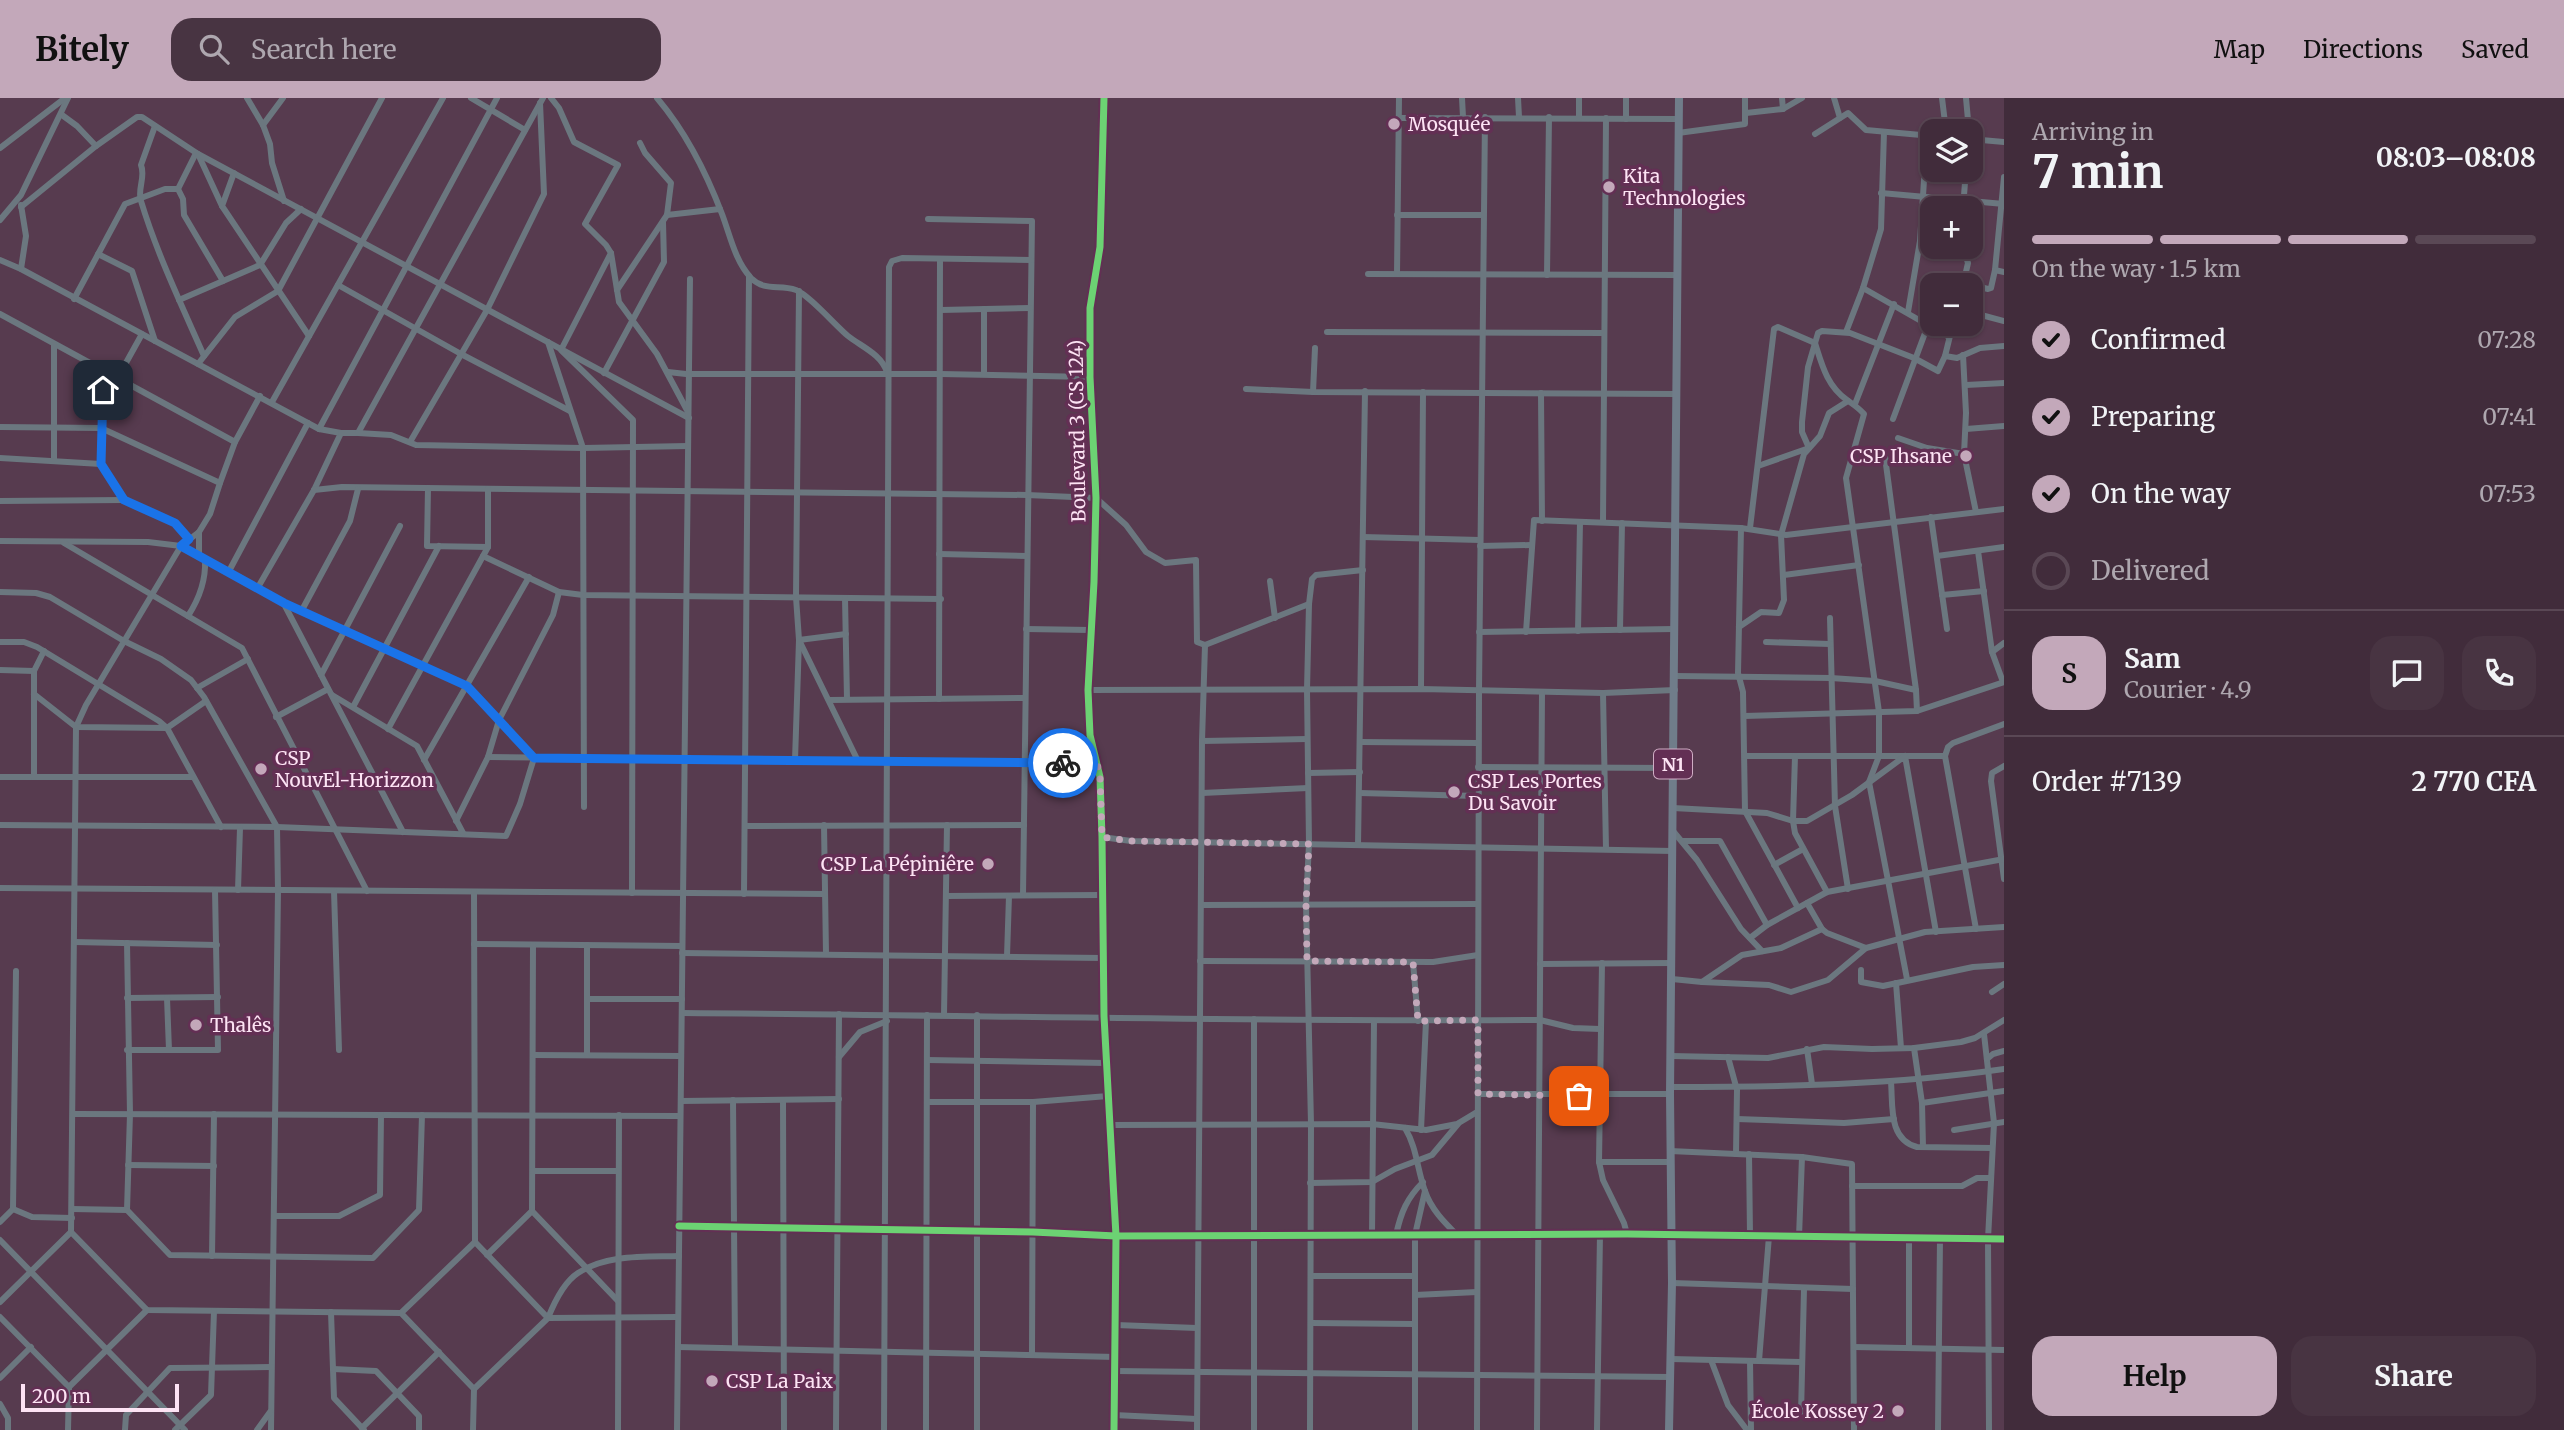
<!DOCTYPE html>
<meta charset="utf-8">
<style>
:root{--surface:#412c3b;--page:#483442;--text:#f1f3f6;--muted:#aea7af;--line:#5a4855;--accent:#c3a8ba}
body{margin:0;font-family:Merriweather,serif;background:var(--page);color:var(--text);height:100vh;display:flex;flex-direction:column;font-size:26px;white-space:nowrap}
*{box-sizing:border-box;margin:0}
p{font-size:23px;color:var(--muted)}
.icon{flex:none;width:38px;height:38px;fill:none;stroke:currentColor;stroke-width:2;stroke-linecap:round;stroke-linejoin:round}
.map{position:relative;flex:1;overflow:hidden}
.panel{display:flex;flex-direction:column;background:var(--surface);width:560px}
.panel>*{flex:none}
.controls{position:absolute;left:1920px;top:21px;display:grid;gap:14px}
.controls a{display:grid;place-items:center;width:63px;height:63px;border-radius:14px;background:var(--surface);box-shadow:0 2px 5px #0004,0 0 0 2px var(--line);font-size:35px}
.scale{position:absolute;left:21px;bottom:18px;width:158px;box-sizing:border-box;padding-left:7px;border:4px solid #fde3f4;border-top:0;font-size:19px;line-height:24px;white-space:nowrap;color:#fde3f4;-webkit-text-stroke:5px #632f54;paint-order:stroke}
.pin{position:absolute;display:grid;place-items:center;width:60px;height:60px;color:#fff;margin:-30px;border-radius:14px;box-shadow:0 4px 10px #0006}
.courier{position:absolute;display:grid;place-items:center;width:70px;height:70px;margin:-35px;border:5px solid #1a73e8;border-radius:50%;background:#fff;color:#222;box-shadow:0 2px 9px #0007}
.head em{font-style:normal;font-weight:700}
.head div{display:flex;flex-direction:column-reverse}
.head{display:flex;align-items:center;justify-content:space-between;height:119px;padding:0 28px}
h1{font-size:46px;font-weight:700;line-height:52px}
.bar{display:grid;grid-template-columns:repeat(4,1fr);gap:10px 7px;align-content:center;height:84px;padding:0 28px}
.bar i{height:9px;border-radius:5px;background:var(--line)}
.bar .current{background:var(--accent)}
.bar p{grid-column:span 4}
.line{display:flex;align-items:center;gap:18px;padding:0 28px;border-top:2px solid var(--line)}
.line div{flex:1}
.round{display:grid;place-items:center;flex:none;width:74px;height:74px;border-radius:21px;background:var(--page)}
ol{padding:0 28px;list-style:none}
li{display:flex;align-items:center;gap:21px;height:77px}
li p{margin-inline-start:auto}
li .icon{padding:7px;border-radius:50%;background:var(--accent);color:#111;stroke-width:4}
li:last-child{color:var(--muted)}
li i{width:38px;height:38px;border:4px solid var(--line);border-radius:50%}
.cta{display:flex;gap:14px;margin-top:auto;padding:14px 28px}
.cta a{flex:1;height:80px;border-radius:21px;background:var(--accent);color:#111;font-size:28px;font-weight:700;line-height:80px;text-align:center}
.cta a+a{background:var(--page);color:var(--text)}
header{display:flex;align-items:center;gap:42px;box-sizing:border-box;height:98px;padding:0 35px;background:var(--accent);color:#111}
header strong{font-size:33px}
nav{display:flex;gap:38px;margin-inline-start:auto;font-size:24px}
.search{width:490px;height:63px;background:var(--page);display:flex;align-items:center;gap:18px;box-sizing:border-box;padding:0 24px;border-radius:21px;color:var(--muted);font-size:26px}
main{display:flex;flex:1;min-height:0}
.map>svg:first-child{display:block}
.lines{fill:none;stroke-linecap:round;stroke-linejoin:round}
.minor{stroke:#6b777f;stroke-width:6}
.major{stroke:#707d8a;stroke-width:8}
.cycleway-casing{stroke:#632f54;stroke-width:11}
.cycleway{stroke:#6cd273;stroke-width:7}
.done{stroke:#c3a8ba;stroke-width:7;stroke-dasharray:0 12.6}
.route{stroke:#1a73e8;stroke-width:9}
.poi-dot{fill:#c3a8ba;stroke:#632f54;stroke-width:2.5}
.labels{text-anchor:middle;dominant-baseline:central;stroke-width:7;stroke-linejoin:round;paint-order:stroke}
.shield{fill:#632f54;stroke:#cfadc4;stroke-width:2}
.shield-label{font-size:18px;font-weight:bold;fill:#fde3f4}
.poi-label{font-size:19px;fill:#fde3f4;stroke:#632f54;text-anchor:start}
.street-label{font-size:19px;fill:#fde3f4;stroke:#632f54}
</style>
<header>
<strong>Bitely</strong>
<div class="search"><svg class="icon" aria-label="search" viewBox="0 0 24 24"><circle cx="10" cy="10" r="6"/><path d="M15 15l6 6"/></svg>Search here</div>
<nav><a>Map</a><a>Directions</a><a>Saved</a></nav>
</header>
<main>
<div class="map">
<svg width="2004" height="1332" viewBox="0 0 2004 1332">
<rect width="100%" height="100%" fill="#573b4f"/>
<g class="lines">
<g class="minor">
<path d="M247,0L263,27L270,46L272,65L284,103"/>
<path d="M471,0L525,32"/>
<path d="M551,0L559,10L574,44L618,67L585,126L606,147L611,155L619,204L657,256L688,314"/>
<path d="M657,0C686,34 706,74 722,116C730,137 735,163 751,180C765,194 779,186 796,192C809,197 835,227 848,238C862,249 881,256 887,274"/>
<path d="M1104,0L1100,149L1090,210V279L1096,400L1094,484L1088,592L1090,637L1100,679L1102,739L1104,918L1116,1138L1114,1332"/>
<path d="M1462,0L1463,19"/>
<path d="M1518,0L1519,19"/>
<path d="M1782,0L1783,11"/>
<path d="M1834,0L1840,20"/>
<path d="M1942,0L1946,33"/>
<path d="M1966,0L1969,33"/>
<path d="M1746,15L1783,11L1802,0"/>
<path d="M62,17L77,28L96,48"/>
<path d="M1399,20L1678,21"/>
<path d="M1579,20V0"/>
<path d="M1626,21V0"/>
<path d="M263,27L283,0"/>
<path d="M155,28L141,67C146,79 137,91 141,103C157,156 182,208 204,258"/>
<path d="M1678,35L1745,26V0"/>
<path d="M1815,36L1848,15L1866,32L1932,38"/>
<path d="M1970,41L2004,44"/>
<path d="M0,50L65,0"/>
<path d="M198,56L222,108"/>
<path d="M234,75L222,108L309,238"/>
<path d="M178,91L183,101L184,117L223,183"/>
<path d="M178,91L196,55"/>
<path d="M1881,95L2004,106"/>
<path d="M21,109L96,48L137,19H142L198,56L689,320"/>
<path d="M1963,110L1966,72"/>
<path d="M667,117L720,111"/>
<path d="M1397,117H1483"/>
<path d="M928,121L1032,123L1023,797"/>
<path d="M0,122L21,97L68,0"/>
<path d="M1963,149L1968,165L1963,187"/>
<path d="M611,155L561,252L633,322L632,795"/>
<path d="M98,156L132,173L155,243"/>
<path d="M0,162L21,171L319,331L341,335L314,392L257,491"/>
<path d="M21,171L26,138L21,107"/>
<path d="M1995,172L2004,79"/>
<path d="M1368,176L1678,177"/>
<path d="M1397,176L1399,0"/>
<path d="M1547,177L1549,19"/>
<path d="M1964,185L1988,191L1991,190L1995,172L2004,174"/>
<path d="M338,187L461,256L570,313"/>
<path d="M1863,190L1949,239"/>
<path d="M617,192L667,117L671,85L645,55L640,45"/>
<path d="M74,201L125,106L165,91H178"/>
<path d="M179,202L260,167L286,125L301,111"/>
<path d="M941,212L1030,210"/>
<path d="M1908,214L1920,143L1927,37"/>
<path d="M1970,214L2004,223"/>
<path d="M0,216L235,344"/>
<path d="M1327,234L1604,235"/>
<path d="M1846,234L1863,190L1881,131L1884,34"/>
<path d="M548,244L583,350L584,709"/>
<path d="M54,247V363"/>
<path d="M1963,257L1966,315L1964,356L1976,414"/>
<path d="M1945,258L1957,260L1980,250L2004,248"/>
<path d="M198,266L235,219L278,193L382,0"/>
<path d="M103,273L101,366L124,402L175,425L189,441"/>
<path d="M668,274L686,276H941L1090,279"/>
<path d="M604,275L664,164L663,124"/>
<path d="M984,276V211"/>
<path d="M117,281L142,236"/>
<path d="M1966,287L2004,285"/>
<path d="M1246,291L1313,294L1677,296"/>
<path d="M1313,294L1315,250"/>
<path d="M1541,295L1542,423"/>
<path d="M272,304L443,0"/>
<path d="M1855,306L1894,206"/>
<path d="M1893,321L1928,227"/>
<path d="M0,329L101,330L220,385L210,416L199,434"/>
<path d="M319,331L497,0"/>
<path d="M1966,331L2004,328"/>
<path d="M341,335H358L543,0"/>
<path d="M358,335L391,337L416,347L583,350L688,348"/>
<path d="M1898,340L1927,350L1964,356"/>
<path d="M410,344L487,212L544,96L540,5"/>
<path d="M1885,359L1916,592L1917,613"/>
<path d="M0,360L101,366"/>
<path d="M1758,368L1809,350L1802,334V324L1808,269L1818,235L1822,233L1850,235L1914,260L1938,273L1945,258L1953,226"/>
<path d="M220,385L235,344L260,298"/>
<path d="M428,390L427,448L488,449"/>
<path d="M314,392L342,389L1027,397L1096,400L1126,427L1146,454L1165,465L1196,462L1197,544L1205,547L1309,506"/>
<path d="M0,403L124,402"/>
<path d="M1931,419L1947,531"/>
<path d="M1603,424L1606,20"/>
<path d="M1741,430L1738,575L1743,594L1745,713L1798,810"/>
<path d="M1750,430L1774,231L1778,229L1815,245C1822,267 1827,288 1847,302C1854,307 1859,310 1864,316L1846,380L1879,614V658L1869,684L1907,881"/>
<path d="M1363,439L1480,442"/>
<path d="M0,443L148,444L181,448L284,505L467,588L534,660L520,706L506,738L277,729L0,727"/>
<path d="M64,445L242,550L367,793"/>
<path d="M1480,448L1531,447"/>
<path d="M1978,453L1992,554L2003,584"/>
<path d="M939,456L1027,458"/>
<path d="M483,458L559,494L583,497L941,501"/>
<path d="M1937,458L2004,449"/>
<path d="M199,459V434L181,448L86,607L76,629L71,1134L147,1212L401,1215"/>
<path d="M228,475L308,325"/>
<path d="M1784,477L1859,467"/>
<path d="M1270,483L1275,520"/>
<path d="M0,494L36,495L50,499L124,543L161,561L191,582L204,599L277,729L278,792L271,1332"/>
<path d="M1942,497L1984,493"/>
<path d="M845,500L847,601"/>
<path d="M284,506L403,734"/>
<path d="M302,512L350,423L358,391"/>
<path d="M188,518C199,501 206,482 205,462"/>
<path d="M1830,520L1835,708L1848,791"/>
<path d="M1739,529L1761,514L1779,515L1784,502L1781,437L1804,356L1820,338L1829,315L1848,303"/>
<path d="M1026,531L1090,532"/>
<path d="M1620,532L1622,425"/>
<path d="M1578,533L1580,424"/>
<path d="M1479,534L1674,531"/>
<path d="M1526,534L1534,422L1741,430L1786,437L2004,411"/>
<path d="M846,536L799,542L858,663"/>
<path d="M0,544H24L37,549L159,623L167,630L221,729"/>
<path d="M1766,544L1830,546"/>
<path d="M1992,554L2004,545"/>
<path d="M0,572L34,573"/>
<path d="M321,577L400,428"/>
<path d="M1675,578L1831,580L1875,583L1916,592"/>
<path d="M197,590L248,561"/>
<path d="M1421,591L1423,294"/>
<path d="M1088,592L1421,591L1603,595L1675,592"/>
<path d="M1603,595L1606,751"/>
<path d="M34,596L76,629L167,630L206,603"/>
<path d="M332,597L417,648L463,735"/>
<path d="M939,601L940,161"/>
<path d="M829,602L1025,600"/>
<path d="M353,609L439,448"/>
<path d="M1744,618L1917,613L2004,584"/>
<path d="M276,619L328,591"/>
<path d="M388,631L488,449V391"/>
<path d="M1202,643L1307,641"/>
<path d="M1360,644L1478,645"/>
<path d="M1745,658H1945"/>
<path d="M1795,658L1793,723L1795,735L1827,794"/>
<path d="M488,659L1097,665"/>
<path d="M424,662L529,479"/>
<path d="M795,662L799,542L796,499L799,193"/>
<path d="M2004,668L1992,675L1991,683L2004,781"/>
<path d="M1478,669L1673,670"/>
<path d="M1308,675L1360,674"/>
<path d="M0,679H192"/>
<path d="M34,679V573L44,553"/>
<path d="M1202,695L1308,690"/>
<path d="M1359,695L1478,698"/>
<path d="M1673,710L1767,715L1793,723H1807L1852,697L1905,658L1936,834"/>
<path d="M456,723L488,659L499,622L553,517L559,494"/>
<path d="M824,727L826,856"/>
<path d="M745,728L1024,727"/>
<path d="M1673,733L1697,762L1741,831L1762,853"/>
<path d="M1102,739L1131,743L1673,753"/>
<path d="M1682,743H1720L1767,827"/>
<path d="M1358,747L1365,293"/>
<path d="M1774,767L1803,751"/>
<path d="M0,790L825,796"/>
<path d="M238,792L240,730"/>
<path d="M334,793L339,952"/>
<path d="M474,794L475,1144L548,1220L474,1291L401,1215L475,1144"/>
<path d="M744,796L749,178"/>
<path d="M946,798L1101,797"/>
<path d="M1807,805L1822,831L1827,835L1866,850"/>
<path d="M1201,807L1478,806"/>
<path d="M1976,831L1945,658L1948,649L1953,645L2004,626"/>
<path d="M1750,840L1767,827L1827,794L2004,761"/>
<path d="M74,844L217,847"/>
<path d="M127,845L130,1016L127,1112L170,1157L373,1160L419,1112L422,1017"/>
<path d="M474,846L682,848"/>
<path d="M533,847L532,1113L618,1203"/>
<path d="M682,855L1104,860"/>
<path d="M1007,858L1009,798"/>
<path d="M1200,863L1433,864L1478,857"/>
<path d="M1413,864L1418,923"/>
<path d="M1602,865L1599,1064L1603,1082L1624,1125L1627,1136"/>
<path d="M1540,866L1672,865"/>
<path d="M1861,872V884L1883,888L1973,869L2004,867"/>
<path d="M1672,881L1702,884L1742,857L1781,850L1822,831"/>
<path d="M1702,884L1769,887L1791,894L1828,882L1866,850L1925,834L2004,829"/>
<path d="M1896,885L1901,950"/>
<path d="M1992,894L2004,886"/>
<path d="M127,900L218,899"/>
<path d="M167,900L169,952"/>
<path d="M587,901H682"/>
<path d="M682,915C968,917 1254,924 1540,922L1573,930L1600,931"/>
<path d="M944,917L947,727"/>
<path d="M1254,921V1332"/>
<path d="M1984,936L1994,1025L1988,1141L1989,1332"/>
<path d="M1914,950L1922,1005L1923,1049"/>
<path d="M1807,951L1812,986"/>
<path d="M127,952H218L215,792"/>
<path d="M533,957L681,958"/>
<path d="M587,957V847"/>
<path d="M1671,958L1768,960L1824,949L1872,951L1914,950L1961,944L1975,940L2004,922"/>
<path d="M839,959L860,934L887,923"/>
<path d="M1728,959L1737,992L1736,1056"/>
<path d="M1987,961L1993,956L2004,953"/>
<path d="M927,962L1106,965"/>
<path d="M1891,984C1893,1008 1888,1041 1917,1049L1992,1050"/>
<path d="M1670,989C1782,989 1894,987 2004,971"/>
<path d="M1478,996H1670"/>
<path d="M733,1002L735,1250"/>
<path d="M783,1002L784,1332"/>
<path d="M681,1003L839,1001"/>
<path d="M927,1004H1033L1108,998"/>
<path d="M1922,1005L2004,993"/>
<path d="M73,1016L679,1018"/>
<path d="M1737,1021L1844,1025L1894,1021"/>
<path d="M1111,1027L1372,1026L1426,1032L1457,1026L1477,1014"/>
<path d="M1405,1030C1417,1050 1417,1071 1425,1093C1431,1111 1444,1124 1457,1137"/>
<path d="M1421,1032L1426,923"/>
<path d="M1954,1032L2004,1024"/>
<path d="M1670,1053L1802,1059L1852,1066L1854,1332"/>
<path d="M1749,1056L1750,1137"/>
<path d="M1599,1064H1670"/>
<path d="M128,1067L214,1068"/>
<path d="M533,1073H618"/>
<path d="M1310,1085L1372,1084L1395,1071L1432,1057L1458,1026"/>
<path d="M1852,1088H1962L1977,1080H1991"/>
<path d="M13,1111L32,1119L72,1120"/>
<path d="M72,1111L127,1112"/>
<path d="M274,1118H339L380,1097L381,1017"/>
<path d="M0,1124L13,1111L16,873"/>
<path d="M679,1128L1033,1134L1116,1138L1627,1136L2004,1141"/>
<path d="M1372,1137L1374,923"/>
<path d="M1396,1137C1401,1114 1407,1100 1423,1084"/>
<path d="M1799,1139L1802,1059"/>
<path d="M1909,1140V1250"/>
<path d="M0,1142L185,1332"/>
<path d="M487,1157L532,1113"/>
<path d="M212,1158L214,1016"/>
<path d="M1311,1178H1415"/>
<path d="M1672,1185L1853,1191"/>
<path d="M1415,1197L1477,1194"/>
<path d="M0,1204L71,1134"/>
<path d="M331,1214L334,1300L364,1332"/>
<path d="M0,1219L69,1289L68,1332"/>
<path d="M678,1219L548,1220C554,1205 564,1184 578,1175C607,1156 645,1159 679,1158"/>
<path d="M1311,1225L1415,1226"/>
<path d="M1116,1227L1197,1230"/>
<path d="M678,1249L1116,1259"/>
<path d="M1854,1249L2004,1252"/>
<path d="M1032,1257L1033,1004"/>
<path d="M1671,1261L1801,1264"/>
<path d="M1711,1262L1728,1307L1747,1332"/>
<path d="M1750,1263L1751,1332"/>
<path d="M1759,1263L1769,1138"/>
<path d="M333,1271L376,1273L419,1318V1332"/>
<path d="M1115,1273L1670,1279"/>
<path d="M0,1280L31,1249"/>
<path d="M69,1289L147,1212"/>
<path d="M0,1306L8,1320V1332"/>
<path d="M1751,1314L1854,1316"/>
<path d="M1801,1316L1804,1191"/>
<path d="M1114,1317L1197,1321"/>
<path d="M362,1330L439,1254"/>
<path d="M125,1332L126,1317L170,1270L271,1269"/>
<path d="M175,1332L211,1297L214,1213"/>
<path d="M257,1332L270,1314"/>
<path d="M473,1332L474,1291"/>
<path d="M618,1332L619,1017"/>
<path d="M677,1332L690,181"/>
<path d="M836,1332L839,916"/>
<path d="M884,1332L889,169L892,163L902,160L1031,162"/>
<path d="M926,1332L927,917"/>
<path d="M977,1332V917"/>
<path d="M1197,1332L1202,643L1205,547"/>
<path d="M1310,1332L1311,1026L1306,806L1309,746L1307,592L1309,506L1312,481L1316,477L1363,472"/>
<path d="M1415,1332V1137L1425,1093"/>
<path d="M1477,1332L1479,593L1485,19"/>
<path d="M1537,1332L1542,595"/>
<path d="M1597,1332L1600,1136"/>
<path d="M1938,1332L1940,1141"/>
</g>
<path class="major" d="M1669,1332L1672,1185L1670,996L1679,0"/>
<g class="cycleway-casing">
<g id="cycleway">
<path d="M1104,0L1100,149L1090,210V279L1096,400L1094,484L1088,592L1090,637L1100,679L1102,739L1104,918L1116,1138L1114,1332"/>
<path d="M679,1128L1033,1134L1116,1138L1627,1136L2004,1141"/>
</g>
</g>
<use href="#cycleway" class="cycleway"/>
</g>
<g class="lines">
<path class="done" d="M1063,665H1097L1100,679L1102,739L1131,743L1309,746L1306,806L1307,863L1413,864L1418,923L1478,922V996L1579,998"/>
<path class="route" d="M103,292L101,366L124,402L175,425L189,441L181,448L284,505L467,588L534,660L1063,665"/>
</g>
<g class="poi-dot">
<circle cx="1394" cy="26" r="7"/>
<circle cx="1609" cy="89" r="7"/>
<circle cx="1966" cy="358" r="7"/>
<circle cx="261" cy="671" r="7"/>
<circle cx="1454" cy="694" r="7"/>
<circle cx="988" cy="766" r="7"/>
<circle cx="196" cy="927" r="7"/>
<circle cx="712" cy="1283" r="7"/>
<circle cx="1898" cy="1313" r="7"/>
</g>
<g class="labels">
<rect class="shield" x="1654" y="651.5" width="38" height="29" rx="5"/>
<g class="shield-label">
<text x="1673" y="666">N1</text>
</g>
<g class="poi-label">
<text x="1408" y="26">Mosquée</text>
<text x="1623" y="78">Kita<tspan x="1623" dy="22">Technologies</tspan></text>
<text x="1952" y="358" text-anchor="end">CSP Ihsane</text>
<text x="275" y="660">CSP<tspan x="275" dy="22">NouvEl-Horizzon</tspan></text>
<text x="1468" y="683">CSP Les Portes<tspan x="1468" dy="22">Du Savoir</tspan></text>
<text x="974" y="766" text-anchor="end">CSP La Pépiniêre</text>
<text x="210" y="927">Thalês</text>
<text x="726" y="1283">CSP La Paix</text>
<text x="1884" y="1313" text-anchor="end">École Kossey 2</text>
</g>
<g class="street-label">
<text transform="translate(1077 333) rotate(-91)">Boulevard 3 (CS 124)</text>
</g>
</g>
</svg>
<div class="controls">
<a><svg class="icon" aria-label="layers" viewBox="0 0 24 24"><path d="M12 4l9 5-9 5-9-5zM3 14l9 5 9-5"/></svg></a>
<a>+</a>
<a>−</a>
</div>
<div class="scale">200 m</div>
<div class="pin" style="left:1579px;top:998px;background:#ea580c"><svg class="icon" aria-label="bag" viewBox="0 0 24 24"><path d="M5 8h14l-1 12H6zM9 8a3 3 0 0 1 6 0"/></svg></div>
<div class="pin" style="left:103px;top:292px;background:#1f2937"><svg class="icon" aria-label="home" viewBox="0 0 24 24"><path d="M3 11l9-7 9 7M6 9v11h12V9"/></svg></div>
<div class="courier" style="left:1063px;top:665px"><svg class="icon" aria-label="bike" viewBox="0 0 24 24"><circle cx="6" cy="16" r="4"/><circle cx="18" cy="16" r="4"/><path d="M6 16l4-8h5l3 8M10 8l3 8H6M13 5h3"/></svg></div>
</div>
<section class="panel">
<div class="head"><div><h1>7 min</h1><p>Arriving in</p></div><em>08:03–08:08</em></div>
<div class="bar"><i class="current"></i><i class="current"></i><i class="current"></i><i></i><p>On the way · 1.5 km</p></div>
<ol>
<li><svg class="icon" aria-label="check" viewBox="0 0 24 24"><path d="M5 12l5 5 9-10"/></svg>Confirmed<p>07:28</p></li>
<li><svg class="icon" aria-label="check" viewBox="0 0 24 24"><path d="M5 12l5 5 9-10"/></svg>Preparing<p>07:41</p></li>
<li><svg class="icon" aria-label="check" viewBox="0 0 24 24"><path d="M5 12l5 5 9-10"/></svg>On the way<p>07:53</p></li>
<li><i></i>Delivered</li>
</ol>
<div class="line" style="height:126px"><b class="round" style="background:var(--accent);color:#111">S</b><div><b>Sam</b><p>Courier · 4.9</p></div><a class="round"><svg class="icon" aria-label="chat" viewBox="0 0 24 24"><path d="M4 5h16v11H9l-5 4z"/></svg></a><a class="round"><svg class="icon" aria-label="phone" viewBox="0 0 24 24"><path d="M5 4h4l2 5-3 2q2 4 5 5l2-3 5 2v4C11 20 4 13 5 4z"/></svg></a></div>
<div class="line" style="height:91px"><div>Order #7139</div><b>2 770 CFA</b></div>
<div class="cta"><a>Help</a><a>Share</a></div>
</section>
</main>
